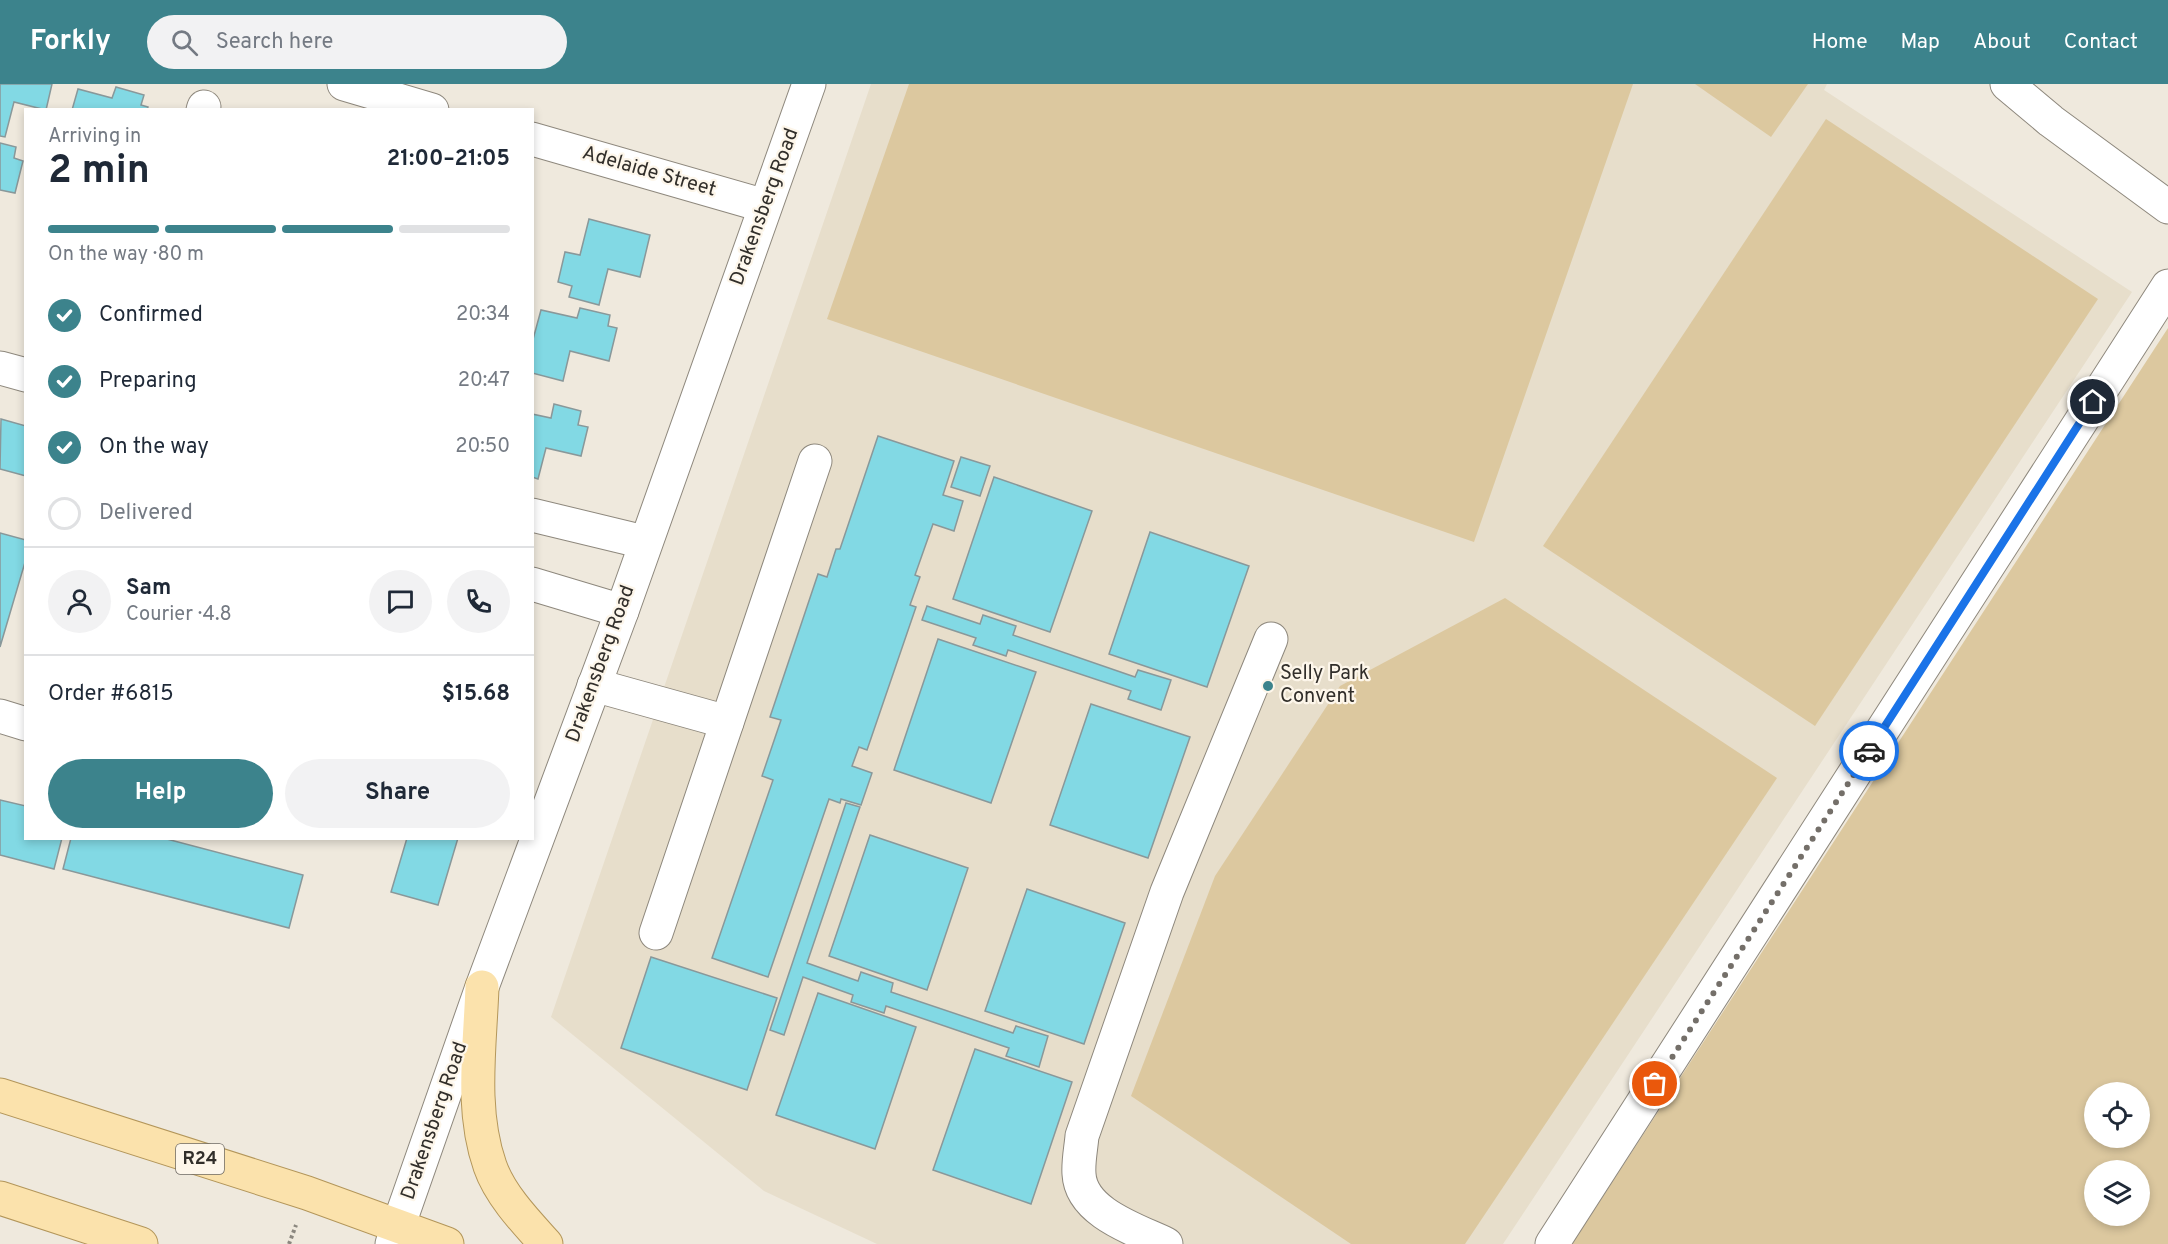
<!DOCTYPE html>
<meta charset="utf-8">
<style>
:root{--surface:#fff;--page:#f2f2f3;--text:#1f2937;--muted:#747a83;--line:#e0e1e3;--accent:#3c838c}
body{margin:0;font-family:Overpass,sans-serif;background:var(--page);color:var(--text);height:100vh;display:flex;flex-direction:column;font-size:22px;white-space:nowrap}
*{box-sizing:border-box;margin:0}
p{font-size:20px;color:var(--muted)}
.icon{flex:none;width:33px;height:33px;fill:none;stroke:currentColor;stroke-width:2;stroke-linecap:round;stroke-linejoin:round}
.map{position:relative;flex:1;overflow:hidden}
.details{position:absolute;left:24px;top:24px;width:510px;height:732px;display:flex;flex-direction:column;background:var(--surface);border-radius:0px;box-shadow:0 3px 9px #0003}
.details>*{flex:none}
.controls{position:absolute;left:2084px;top:998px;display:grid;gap:12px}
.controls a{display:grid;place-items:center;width:66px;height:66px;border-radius:50%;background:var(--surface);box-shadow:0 3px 9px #0003;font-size:30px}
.pin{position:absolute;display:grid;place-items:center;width:51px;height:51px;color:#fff;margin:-26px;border:3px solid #fff;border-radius:50%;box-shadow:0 2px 6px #0007}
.courier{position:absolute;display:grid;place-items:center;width:60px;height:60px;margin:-30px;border:4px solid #1a73e8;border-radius:50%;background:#fff;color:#222;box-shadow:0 2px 8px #0007}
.head em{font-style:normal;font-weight:700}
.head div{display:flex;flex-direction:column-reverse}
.head{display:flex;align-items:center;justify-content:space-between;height:102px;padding:0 24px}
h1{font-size:39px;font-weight:700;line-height:45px}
.bar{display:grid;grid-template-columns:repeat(4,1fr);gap:9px 6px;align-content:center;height:72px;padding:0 24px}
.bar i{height:8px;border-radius:4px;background:var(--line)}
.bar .active{background:var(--accent)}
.bar p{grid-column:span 4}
.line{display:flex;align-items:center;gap:15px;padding:0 24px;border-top:2px solid var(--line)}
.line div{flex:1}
.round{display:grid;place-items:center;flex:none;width:63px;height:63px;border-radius:32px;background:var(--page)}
ol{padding:0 24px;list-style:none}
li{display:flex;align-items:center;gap:18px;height:66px}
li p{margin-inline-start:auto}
li .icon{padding:6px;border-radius:50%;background:var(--accent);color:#fff;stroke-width:4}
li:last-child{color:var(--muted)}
li i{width:33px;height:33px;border:3px solid var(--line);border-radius:50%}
.button{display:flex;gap:12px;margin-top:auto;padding:12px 24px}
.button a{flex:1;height:69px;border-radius:36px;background:var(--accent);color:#fff;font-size:24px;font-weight:700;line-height:69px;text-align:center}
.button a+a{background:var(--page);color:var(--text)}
header{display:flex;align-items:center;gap:36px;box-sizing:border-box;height:84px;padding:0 30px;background:var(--accent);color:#fff}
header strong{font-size:28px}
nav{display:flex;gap:33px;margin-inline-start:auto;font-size:21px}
.search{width:420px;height:54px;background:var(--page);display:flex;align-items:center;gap:15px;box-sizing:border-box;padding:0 21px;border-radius:33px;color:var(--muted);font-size:22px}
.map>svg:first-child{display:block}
.built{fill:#e7decb}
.green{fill:#dcc89f;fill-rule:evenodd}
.building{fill:#82d9e4;stroke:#89989a;stroke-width:1.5}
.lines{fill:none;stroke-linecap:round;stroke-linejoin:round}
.minor-casing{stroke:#8e887d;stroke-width:35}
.major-casing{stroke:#b3965a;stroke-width:35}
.path{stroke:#8b877f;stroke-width:4;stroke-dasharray:3 3;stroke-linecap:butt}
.minor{stroke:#fff;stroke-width:33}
.major{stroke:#fbe2ac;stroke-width:33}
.done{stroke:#746f69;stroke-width:6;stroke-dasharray:0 10.8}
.route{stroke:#1a73e8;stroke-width:8}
.poi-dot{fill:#3c838c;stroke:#fdf6ea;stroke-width:2}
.labels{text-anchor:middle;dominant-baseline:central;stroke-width:4.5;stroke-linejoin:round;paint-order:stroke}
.shield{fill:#fdf6ea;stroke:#6e6a64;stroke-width:1.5}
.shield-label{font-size:18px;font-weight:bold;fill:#312e2a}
.street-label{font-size:20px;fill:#312e2a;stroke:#fdf6ea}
.poi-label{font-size:20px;fill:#312e2a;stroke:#fdf6ea;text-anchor:start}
</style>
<header>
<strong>Forkly</strong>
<div class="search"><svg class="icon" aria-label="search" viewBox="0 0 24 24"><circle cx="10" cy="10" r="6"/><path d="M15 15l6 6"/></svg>Search here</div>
<nav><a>Home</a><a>Map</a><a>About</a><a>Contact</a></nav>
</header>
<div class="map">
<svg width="2168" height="1160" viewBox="0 0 2168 1160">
<rect width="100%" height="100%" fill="#efe9dd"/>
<path class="built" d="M871,0H1827L1824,6L2132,208L1503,1160H877L764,1107L551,933Z"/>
<g class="green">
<path d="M909,0H1633L1474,458L827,235Z"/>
<path d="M1695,0H1808L1771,53Z"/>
<path d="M1826,35L2098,215L1815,642L1543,462Z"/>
<path d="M2168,244V1160H1572ZM2094,1008H2139V1053H2094ZM2094,1086H2139V1131H2094Z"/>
<path d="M1505,514L1777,694L1465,1160H1351L1131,1012L1215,792L1340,602Z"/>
</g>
<g class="building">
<path d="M0,0H52L46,26L14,18L5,53L0,52Z"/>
<path d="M116,3L144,11L141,21L148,23L147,26H72L78,5L112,14Z"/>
<path d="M0,59L16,63L14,74L23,77L15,109L0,106Z"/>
<path d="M589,135L650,151L640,193L608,185L599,221L569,213L572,202L558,198L565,168L580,171Z"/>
<path d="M580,224L610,231L608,242L617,244L609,277L570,267L563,297L532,289V259L541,226L577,234Z"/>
<path d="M554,320L581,327L578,341L588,343L581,372L546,364L538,395L532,393V330L551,334Z"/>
<path d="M1,335L26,342V392L0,385Z"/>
<path d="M878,352L954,377L943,411L963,417L954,447L933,440L915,491L920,493L910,521L916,523L867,666L859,663L852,682L872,689L861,721L841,715L840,719L829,715L768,893L712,874L773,696L762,692L781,636L770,633L818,490L827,493L836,465H840Z"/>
<path d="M961,373L990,382L980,412L951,403Z"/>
<path d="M994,393L1092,427L1050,548L953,515Z"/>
<path d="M1150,448L1249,482L1207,603L1109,570Z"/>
<path d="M0,449L26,456V475L0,563Z"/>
<path d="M927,522L980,540L983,531L1016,542L1013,551L1135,593L1138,586L1171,596L1161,626L1128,615L1131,607L1008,566L1006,572L973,561L976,554L922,536Z"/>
<path d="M938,555L1036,588L991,719L894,686Z"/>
<path d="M1091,620L1190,653L1148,774L1050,741Z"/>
<path d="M0,716L26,722V754H62L54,785L0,771Z"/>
<path d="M846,719L860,723L807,879L858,897L861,888L893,899L891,908L1013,949L1016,942L1048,952L1039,983L1006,972L1009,964L886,922L884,929L851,918L853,911L803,893L784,951L770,946Z"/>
<path d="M870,751L968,784L927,906L829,872Z"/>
<path d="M71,754H163L303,791L289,844L63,785Z"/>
<path d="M407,754H458L438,821L391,808Z"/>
<path d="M1027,805L1125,839L1084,960L985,927Z"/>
<path d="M651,873L777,914L747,1006L621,964Z"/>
<path d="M818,909L916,943L875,1065L776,1031Z"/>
<path d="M975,965L1072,998L1031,1120L933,1086Z"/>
</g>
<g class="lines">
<g class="minor-casing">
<g id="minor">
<path d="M344,0L432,26"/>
<path d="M2007,0L2051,37L2168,123"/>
<path d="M203,26L204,23"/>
<path d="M532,55L765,122"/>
<path d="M0,284L26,291"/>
<path d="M532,431L644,458"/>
<path d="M532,500L622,527"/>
<path d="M594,601L727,638"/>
<path d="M0,632L26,640"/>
<path d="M656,849L815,377"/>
<path d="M392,1160L482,903L622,527L809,0"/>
<path d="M1166,1160C1137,1146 1081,1129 1079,1090C1078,1078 1081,1064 1082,1052L1167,808L1271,555"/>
<path d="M1552,1160L2168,202"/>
</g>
</g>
<g class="major-casing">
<g id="major">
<path d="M482,903C480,962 470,1025 490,1082C500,1111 526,1138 546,1160"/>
<path d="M0,1011L307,1109L447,1160"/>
<path d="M0,1114L141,1160"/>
</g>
</g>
<path class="path" d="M289,1160L296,1141"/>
<use href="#minor" class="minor"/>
<use href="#major" class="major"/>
</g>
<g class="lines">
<path class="done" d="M1655,1000L1869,667"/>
<path class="route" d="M1869,667L2093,318"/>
</g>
<circle class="poi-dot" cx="1268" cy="602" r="6"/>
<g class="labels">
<rect class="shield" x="176" y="1060" width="48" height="30" rx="4.5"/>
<g class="shield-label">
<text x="200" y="1075">R24</text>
</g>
<g class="street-label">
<text transform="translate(649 88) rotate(16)">Adelaide Street</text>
<text transform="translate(765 123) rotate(-70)">Drakensberg Road</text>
<text transform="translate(601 580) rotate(-70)">Drakensberg Road</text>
<text transform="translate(435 1037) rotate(-71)">Drakensberg Road</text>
</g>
<g class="poi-label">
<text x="1280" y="590">Selly Park<tspan x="1280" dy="23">Convent</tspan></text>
</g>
</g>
</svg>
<div class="controls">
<a><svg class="icon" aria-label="locate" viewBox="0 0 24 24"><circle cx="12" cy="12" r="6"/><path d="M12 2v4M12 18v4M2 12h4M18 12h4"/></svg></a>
<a><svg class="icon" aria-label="layers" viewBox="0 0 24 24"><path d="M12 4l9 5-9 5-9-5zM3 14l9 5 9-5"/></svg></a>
</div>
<div class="pin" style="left:1655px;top:1000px;background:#ea580c"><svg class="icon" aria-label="bag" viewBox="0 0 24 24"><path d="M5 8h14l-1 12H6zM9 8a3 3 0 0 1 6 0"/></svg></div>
<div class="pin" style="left:2093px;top:318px;background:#1f2937"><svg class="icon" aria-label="home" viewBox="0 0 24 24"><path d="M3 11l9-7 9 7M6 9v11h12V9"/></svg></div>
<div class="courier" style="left:1869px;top:667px"><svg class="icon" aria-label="car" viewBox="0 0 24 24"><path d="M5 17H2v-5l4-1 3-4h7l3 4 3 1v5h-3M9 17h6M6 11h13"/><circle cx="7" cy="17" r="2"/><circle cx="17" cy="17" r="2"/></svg></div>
<section class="details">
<div class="head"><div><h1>2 min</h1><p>Arriving in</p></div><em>21:00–21:05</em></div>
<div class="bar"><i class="active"></i><i class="active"></i><i class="active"></i><i></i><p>On the way · 80 m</p></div>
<ol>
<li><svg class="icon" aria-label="check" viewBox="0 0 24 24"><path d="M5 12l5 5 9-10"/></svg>Confirmed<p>20:34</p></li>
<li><svg class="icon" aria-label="check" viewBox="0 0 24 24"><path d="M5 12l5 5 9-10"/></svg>Preparing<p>20:47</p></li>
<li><svg class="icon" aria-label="check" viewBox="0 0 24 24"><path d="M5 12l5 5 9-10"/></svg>On the way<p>20:50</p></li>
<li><i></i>Delivered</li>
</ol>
<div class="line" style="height:108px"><a class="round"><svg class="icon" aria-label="person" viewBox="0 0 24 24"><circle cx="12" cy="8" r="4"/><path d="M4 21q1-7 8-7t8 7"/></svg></a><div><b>Sam</b><p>Courier · 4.8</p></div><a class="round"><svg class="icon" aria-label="chat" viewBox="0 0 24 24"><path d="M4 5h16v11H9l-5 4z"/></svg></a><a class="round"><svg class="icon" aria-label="phone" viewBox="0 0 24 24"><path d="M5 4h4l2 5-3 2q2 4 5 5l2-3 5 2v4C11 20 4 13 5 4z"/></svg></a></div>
<div class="line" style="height:78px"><div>Order #6815</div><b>$15.68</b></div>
<div class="button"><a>Help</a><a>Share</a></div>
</section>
</div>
